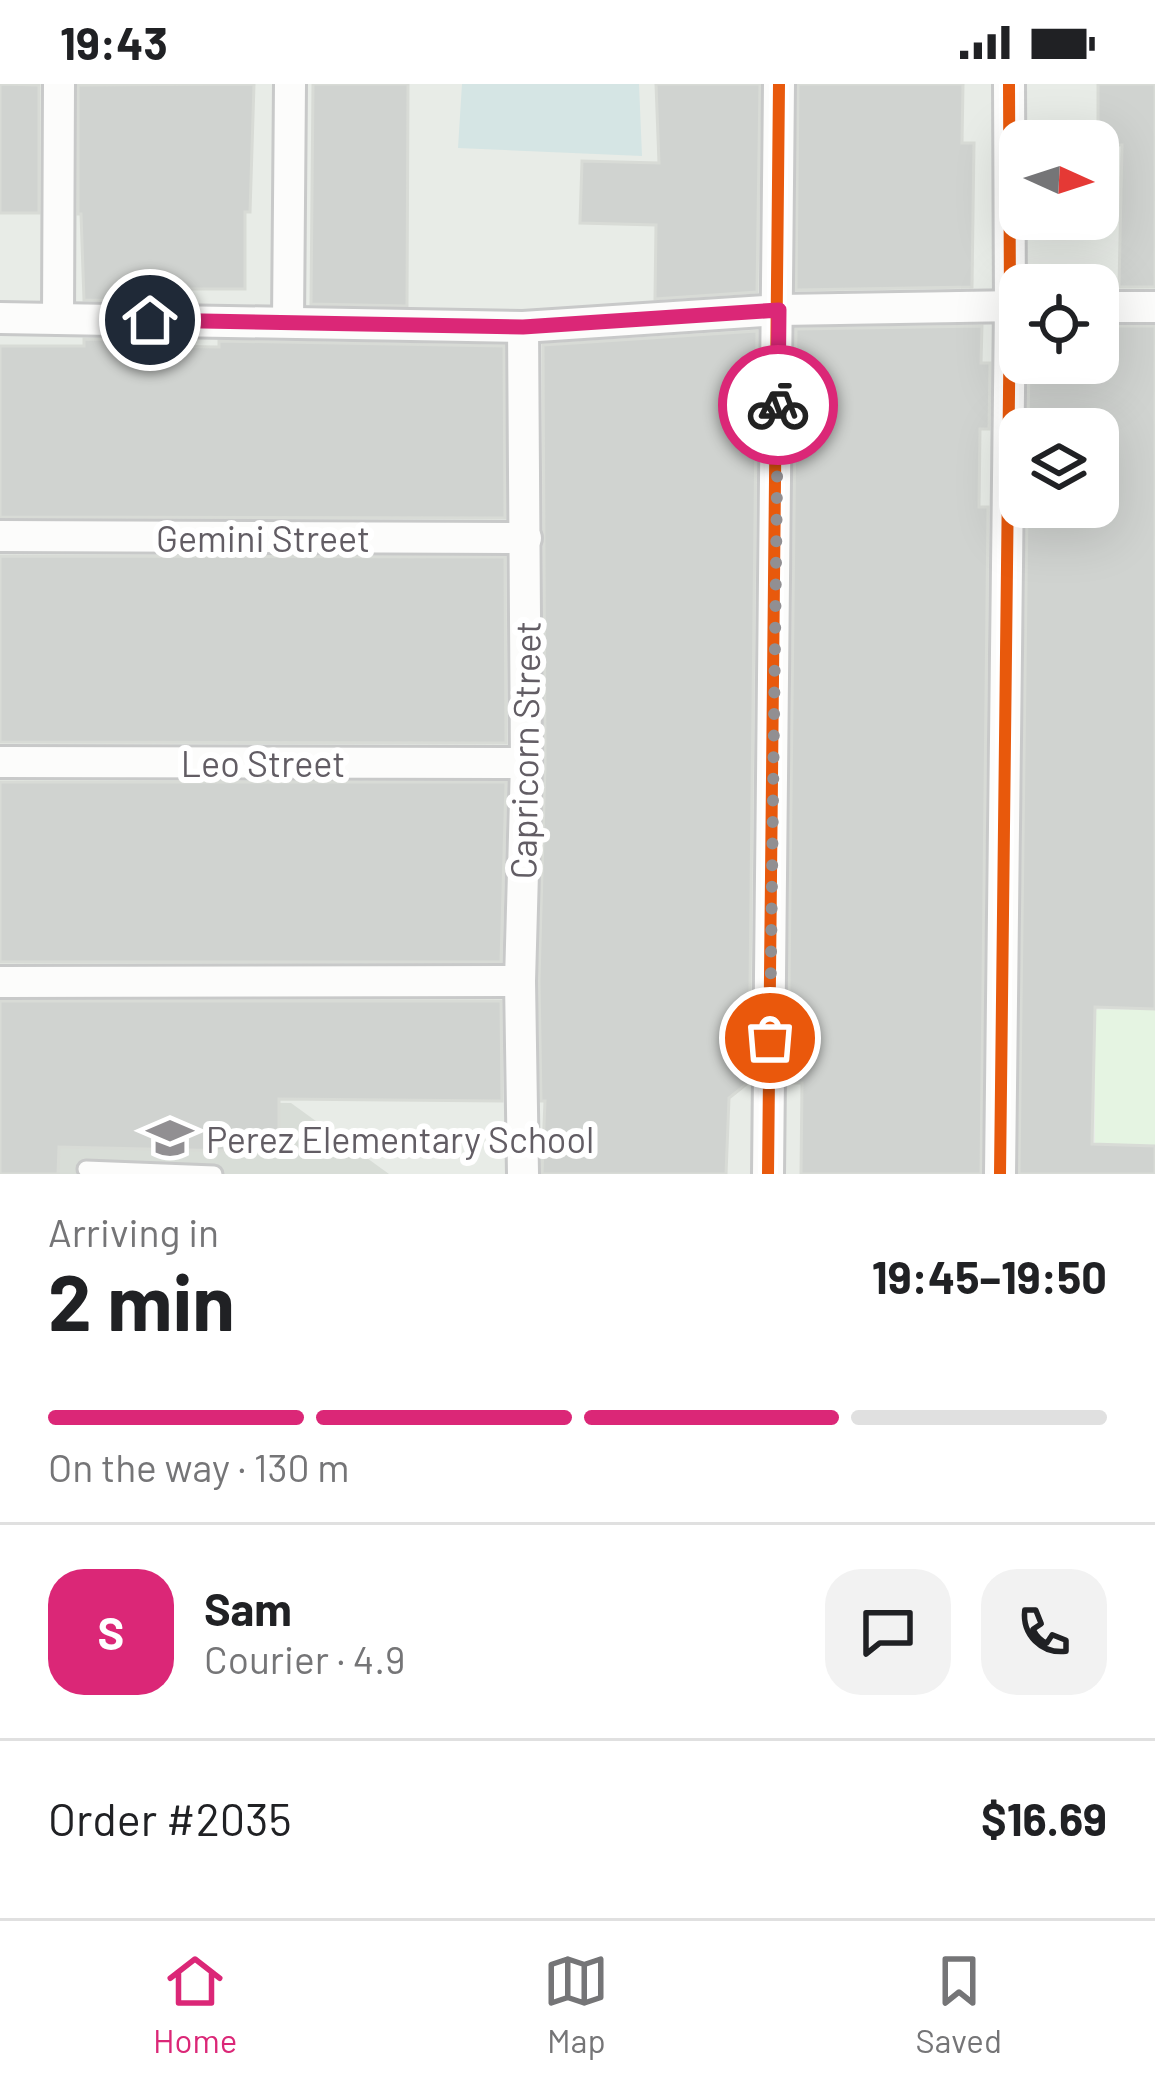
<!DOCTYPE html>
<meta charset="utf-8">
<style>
:root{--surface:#fff;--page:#f2f2f2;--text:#202124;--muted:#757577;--line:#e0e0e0;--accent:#db2777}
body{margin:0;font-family:Barlow,sans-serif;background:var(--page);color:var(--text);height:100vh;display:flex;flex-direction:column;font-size:45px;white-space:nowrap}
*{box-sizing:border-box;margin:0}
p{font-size:39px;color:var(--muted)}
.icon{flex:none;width:66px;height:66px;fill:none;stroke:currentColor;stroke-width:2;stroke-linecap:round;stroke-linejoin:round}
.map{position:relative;height:1090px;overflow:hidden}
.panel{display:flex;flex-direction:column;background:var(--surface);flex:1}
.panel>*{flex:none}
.needle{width:78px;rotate:93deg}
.buttons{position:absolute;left:999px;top:36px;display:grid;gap:24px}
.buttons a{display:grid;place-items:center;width:120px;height:120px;border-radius:24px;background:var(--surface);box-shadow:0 12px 48px #0002;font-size:60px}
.pin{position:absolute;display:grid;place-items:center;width:102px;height:102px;color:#fff;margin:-51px;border:6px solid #fff;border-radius:50%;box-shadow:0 3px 12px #0007}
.courier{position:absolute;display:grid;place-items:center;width:120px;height:120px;margin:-60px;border:9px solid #db2777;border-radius:50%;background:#fff;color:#222;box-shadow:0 3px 15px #0007}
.headline em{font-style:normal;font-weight:700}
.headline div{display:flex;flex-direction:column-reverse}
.headline{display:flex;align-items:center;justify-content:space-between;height:204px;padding:0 48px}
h1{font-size:78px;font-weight:700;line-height:90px}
.bar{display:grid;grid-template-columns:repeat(4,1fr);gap:18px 12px;align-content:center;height:144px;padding:0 48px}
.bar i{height:15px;border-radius:9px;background:var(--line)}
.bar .active{background:var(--accent)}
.bar p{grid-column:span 4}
.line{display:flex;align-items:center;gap:30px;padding:0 48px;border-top:3px solid var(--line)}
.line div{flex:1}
.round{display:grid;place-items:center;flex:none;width:126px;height:126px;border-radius:36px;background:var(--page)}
.status{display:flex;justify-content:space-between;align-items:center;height:84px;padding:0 60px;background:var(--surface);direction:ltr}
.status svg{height:33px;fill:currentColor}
.menu{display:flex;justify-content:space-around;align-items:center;height:168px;border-top:3px solid var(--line);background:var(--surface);font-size:33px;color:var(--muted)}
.menu a{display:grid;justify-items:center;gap:6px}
.menu .active{color:var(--accent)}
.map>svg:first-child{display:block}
.commercial{fill:#e5f4e2}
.education{fill:#d8ddd7}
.grass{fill:#d5e5e4}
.building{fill:#d0d3d0;stroke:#d8dbd6;stroke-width:3}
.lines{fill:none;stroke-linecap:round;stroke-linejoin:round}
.lane-casing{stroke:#c8c9c9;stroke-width:21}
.street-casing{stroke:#c8c9c9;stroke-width:36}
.lane{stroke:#fcfcfb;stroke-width:15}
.street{stroke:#fcfcfb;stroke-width:30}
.cycleway-casing{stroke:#fff;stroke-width:20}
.cycleway{stroke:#e8590c;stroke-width:12}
.done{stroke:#918f92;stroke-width:12;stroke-dasharray:0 21.6}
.route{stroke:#db2777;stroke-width:15}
.labels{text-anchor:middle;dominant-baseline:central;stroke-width:12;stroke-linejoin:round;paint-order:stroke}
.street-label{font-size:36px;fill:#625d64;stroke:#fff}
.poi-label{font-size:36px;fill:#625d64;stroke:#fff;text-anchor:start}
</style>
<div class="status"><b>19:43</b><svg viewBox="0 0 49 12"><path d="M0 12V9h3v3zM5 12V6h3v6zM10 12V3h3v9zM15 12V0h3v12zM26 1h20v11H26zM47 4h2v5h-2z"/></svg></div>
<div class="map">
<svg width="1155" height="1090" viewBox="0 0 1155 1090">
<rect width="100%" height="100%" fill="#e8ece7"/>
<path class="commercial" d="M1155,925V1061H1095V926Z"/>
<path class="education" d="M0,1017L291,1019L389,1090H0Z"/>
<path class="grass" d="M462,0H639L642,72L458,64Z"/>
<g class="building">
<path d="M0,0L39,1V129H0Z"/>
<path d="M254,0L250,128H245V205H146V217L84,216L81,130H78V1Z"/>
<path d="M313,0H408L407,222L311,220Z"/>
<path d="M656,0H760L757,208L655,215L656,141L580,139L582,77L659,79Z"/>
<path d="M798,0H963L962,59H974L972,203L796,206Z"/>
<path d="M1098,0H1155V203H1119L1122,61H1098Z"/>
<path d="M982,242L981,279H990L989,345H980L979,423H988L981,1090H801L802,999H788L796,245Z"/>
<path d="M1098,242H1155V925L1095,923L1092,1060L1155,1062V1090H1019L1027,423H1098V345H1028L1029,279H1098Z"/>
<path d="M757,247L749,998L729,1014L726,1090H542L545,1017H541L539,897L545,680L543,261Z"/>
<path d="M84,255L144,256L143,262L219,263V257L504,262L505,434L0,433V262H84Z"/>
<path d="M0,472L505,473L506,659L0,658Z"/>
<path d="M0,698H506L501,878H0Z"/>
<path d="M0,917H501L502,1017L279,1015V1068L59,1063L58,1090H0Z"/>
</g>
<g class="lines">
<g class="lane-casing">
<path id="lane" d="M86,1085L214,1090"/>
</g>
<g class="street-casing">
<g id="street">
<path d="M1098,223H1155"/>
<path d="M0,234L523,243L780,226L1020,222"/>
<path d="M58,235L59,0"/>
<path d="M288,237L290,0"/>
<path d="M0,452L526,454"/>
<path d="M0,678L526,679"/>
<path d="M0,898L520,897"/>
<path d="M523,1090L520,897L526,679L523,243"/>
<path d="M768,1090L779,0"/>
<path d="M1000,1090L1010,222L1009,0"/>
</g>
</g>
<use href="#lane" class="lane"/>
<use href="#street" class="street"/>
<g class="cycleway-casing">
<g id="cycleway">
<path d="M768,1090L779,0"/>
<path d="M1000,1090L1010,222L1009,0"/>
</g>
</g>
<use href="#cycleway" class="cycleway"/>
</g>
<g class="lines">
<path class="done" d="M770,954L778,321"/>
<path class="route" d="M150,236L523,243L779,226L778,321"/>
</g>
<defs>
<g id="school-bare" transform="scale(3.6)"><path d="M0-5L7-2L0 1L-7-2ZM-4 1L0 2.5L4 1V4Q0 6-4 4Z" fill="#918f92" stroke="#fff" stroke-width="2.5" paint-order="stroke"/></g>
</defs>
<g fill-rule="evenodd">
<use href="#school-bare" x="170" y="1054"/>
</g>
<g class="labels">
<g class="street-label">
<text x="263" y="453">Gemini Street</text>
<text transform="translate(524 666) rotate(-89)">Capricorn Street</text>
<text x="263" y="678">Leo Street</text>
</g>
<g class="poi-label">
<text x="206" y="1054">Perez Elementary School</text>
</g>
</g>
</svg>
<div class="buttons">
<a><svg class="needle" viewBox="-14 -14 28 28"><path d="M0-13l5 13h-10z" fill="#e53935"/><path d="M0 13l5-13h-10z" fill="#757577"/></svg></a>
<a><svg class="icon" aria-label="locate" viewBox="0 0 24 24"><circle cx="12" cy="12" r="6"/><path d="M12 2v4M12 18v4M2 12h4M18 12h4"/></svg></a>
<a><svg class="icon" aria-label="layers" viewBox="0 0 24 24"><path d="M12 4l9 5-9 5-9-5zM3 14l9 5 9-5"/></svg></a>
</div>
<div class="pin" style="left:770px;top:954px;background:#ea580c"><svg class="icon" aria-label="bag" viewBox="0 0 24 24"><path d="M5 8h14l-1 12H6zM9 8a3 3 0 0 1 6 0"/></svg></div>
<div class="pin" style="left:150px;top:236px;background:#1f2937"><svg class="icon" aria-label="home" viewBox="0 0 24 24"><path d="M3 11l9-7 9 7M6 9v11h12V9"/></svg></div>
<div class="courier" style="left:778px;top:321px"><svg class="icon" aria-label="bike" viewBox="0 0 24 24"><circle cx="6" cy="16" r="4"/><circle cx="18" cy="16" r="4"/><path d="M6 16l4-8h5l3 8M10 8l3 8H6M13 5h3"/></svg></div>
</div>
<section class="panel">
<div class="headline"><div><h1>2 min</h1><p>Arriving in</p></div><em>19:45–19:50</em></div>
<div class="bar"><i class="active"></i><i class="active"></i><i class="active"></i><i></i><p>On the way · 130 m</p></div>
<div class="line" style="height:216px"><b class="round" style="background:var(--accent);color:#fff">S</b><div><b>Sam</b><p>Courier · 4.9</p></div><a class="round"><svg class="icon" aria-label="chat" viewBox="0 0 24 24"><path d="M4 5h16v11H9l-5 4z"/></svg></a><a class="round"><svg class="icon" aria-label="phone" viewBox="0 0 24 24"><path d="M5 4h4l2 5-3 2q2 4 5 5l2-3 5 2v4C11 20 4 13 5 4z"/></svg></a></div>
<div class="line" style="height:156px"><div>Order #2035</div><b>$16.69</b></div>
</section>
<nav class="menu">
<a class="active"><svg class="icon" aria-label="home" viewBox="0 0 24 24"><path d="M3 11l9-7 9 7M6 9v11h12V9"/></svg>Home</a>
<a><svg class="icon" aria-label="map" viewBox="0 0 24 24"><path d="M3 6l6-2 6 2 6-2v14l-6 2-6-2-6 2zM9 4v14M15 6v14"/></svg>Map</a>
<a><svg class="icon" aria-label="saved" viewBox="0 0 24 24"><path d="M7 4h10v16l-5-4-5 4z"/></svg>Saved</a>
</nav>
